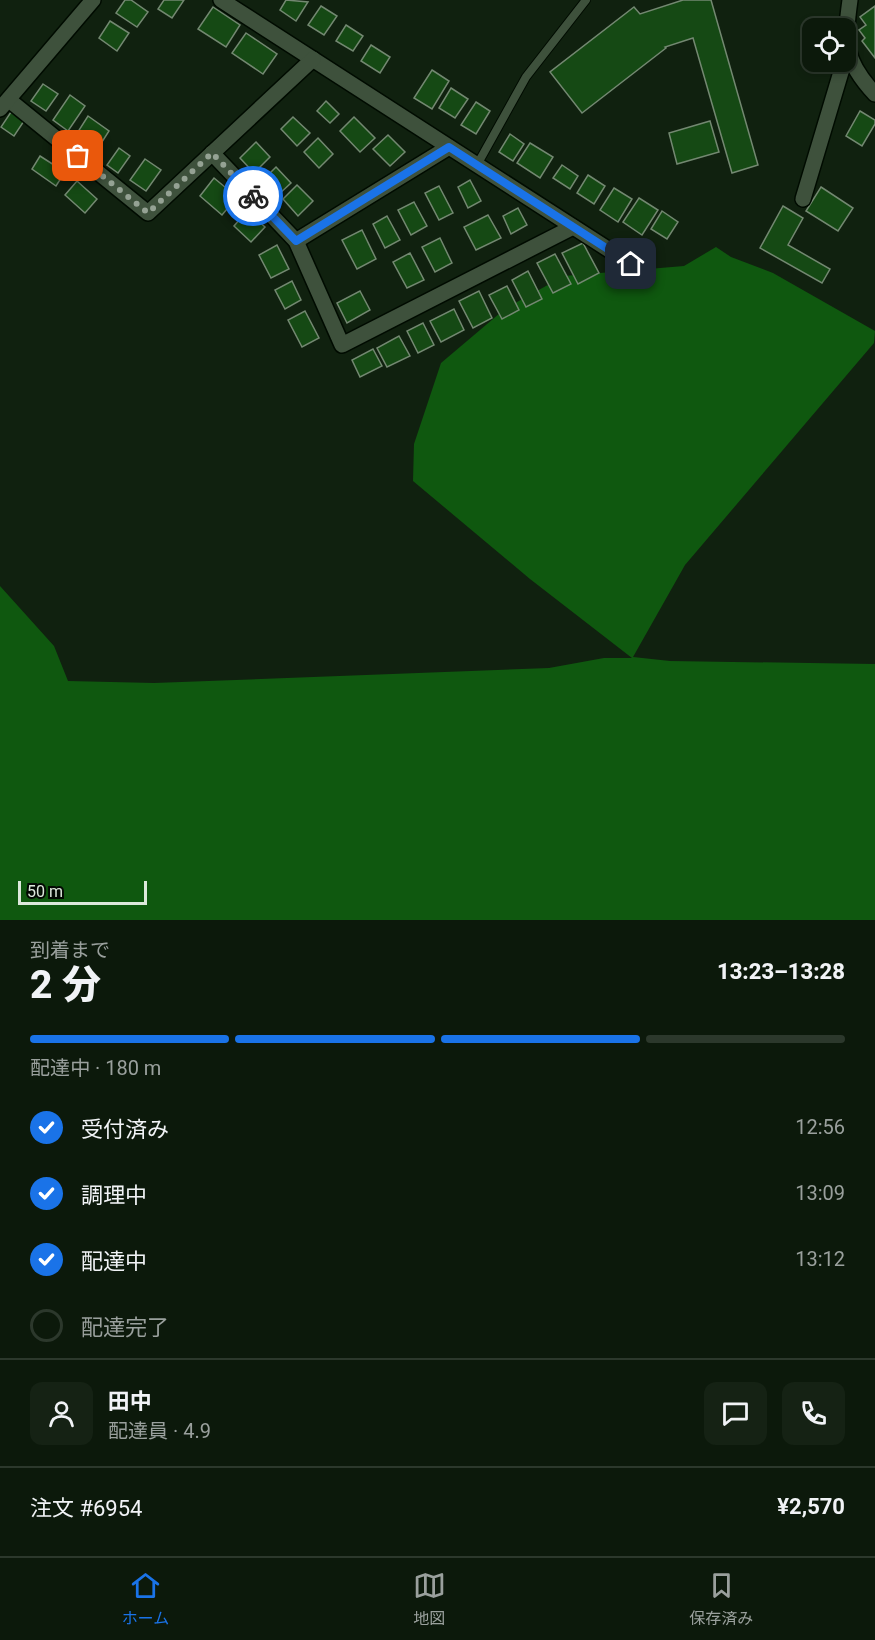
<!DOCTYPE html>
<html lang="ja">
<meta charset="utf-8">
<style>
:root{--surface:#0c190b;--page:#152214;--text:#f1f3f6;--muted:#9aa09d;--line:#2c382c;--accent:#1a73e8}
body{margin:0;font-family:Roboto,"Noto Sans JP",sans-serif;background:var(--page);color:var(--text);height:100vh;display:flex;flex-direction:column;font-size:22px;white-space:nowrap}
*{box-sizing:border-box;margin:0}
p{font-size:20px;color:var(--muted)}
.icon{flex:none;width:33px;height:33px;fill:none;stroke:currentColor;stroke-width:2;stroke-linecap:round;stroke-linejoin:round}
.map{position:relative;height:920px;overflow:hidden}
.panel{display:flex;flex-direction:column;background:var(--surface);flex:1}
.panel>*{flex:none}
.controls{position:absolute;left:802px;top:18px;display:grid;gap:12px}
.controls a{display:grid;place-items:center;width:54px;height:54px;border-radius:12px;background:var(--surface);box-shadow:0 3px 9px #0003,0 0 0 2px var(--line);font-size:30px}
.scale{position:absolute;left:18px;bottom:15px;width:129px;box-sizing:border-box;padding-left:6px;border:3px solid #dce8db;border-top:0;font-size:16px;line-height:21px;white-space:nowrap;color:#dce8db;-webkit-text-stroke:4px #030903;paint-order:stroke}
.pin{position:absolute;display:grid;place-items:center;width:51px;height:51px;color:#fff;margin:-26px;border-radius:12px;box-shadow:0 3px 9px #0006}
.courier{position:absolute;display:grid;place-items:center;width:60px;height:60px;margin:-30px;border:4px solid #1a73e8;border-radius:50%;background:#fff;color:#222;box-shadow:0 2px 8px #0007}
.head em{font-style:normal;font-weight:800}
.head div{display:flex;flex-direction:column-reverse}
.head{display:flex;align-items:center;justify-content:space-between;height:102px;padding:0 30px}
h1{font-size:39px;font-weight:800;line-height:45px}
.bar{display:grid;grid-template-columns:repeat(4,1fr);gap:9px 6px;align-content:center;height:72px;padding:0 30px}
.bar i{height:8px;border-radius:4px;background:var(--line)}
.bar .selected{background:var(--accent)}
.bar p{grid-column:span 4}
.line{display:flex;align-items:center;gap:15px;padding:0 30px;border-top:2px solid var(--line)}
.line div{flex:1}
.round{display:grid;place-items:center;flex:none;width:63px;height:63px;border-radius:12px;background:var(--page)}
ol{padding:0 30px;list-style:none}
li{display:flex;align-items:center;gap:18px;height:66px}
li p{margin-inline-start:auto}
li .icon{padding:6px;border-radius:50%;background:var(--accent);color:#fff;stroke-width:4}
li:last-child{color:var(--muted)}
li i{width:33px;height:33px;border:3px solid var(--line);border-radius:50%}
.menu{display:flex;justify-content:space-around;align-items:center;height:84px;border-top:2px solid var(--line);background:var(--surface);font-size:16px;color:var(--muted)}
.menu a{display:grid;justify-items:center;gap:3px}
.menu .selected{color:var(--accent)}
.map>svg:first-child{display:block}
.forest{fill:#0f580f}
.building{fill:#154914;stroke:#738871;stroke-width:1.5}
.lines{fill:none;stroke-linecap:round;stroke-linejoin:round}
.lane-casing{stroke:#000b00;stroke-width:10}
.street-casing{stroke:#000b00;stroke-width:18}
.lane{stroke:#3e513c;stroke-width:8}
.street{stroke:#3e513c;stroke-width:15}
.done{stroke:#95a294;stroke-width:6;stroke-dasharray:0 10.8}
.route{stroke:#1a73e8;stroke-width:8}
</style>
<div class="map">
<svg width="875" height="920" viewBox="0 0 875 920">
<rect width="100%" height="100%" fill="#10210f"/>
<path class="forest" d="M716,247L731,257L773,273L875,331L874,343L685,565L633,657L670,661L875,664V920H0V586L54,646L68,681L154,683L549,668L604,658H632L530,579L413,481L414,444L441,363L506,308L564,276L684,266Z"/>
<g class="building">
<path d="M125,0H131L148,12L137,27L116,13Z"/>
<path d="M164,0H184L172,18L158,9Z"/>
<path d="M286,0L308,2L296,21L280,10Z"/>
<path d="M711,0L758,165L732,173L693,38L665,47L666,48L582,113L550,72L634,7L640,14L683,0Z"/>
<path d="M321,6L337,16L324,35L308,25Z"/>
<path d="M875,6V58L862,41L865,38L859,30L866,25L860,17Z"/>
<path d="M213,7L240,25L226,47L198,29Z"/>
<path d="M110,21L129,33L117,51L99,38Z"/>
<path d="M346,25L363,36L353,51L336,41Z"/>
<path d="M246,33L277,54L263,74L232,53Z"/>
<path d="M371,45L390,57L380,73L361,61Z"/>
<path d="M432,70L449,81L432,109L414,98Z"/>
<path d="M43,84L58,94L46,111L31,101Z"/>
<path d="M451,88L468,99L455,118L439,108Z"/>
<path d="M70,95L85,106L68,131L53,120Z"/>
<path d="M326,101L339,114L330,123L317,111Z"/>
<path d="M476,102L490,111L476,134L461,125Z"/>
<path d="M860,111L875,120V124L862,146L846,136Z"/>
<path d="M11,112L24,121L14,136L1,127Z"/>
<path d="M88,116L109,131L95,153L74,138Z"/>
<path d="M293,117L310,133L297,146L281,129Z"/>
<path d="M354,117L375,138L360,152L340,131Z"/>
<path d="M710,121L719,152L677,164L669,133Z"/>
<path d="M510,134L524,144L513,161L499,152Z"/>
<path d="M388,135L405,152L390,166L373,149Z"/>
<path d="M318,138L333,154L319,168L304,152Z"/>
<path d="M256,142L270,157L254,173L240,158Z"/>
<path d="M530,143L553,157L540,178L517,163Z"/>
<path d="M119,148L130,156L118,173L107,165Z"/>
<path d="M40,156L65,172L56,186L32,169Z"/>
<path d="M145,159L161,170L146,191L130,180Z"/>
<path d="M562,165L578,176L570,189L553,178Z"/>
<path d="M276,167L291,183L277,196L262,181Z"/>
<path d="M588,175L605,186L594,204L577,193Z"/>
<path d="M214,178L237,197L222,215L200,196Z"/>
<path d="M470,180L481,201L468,208L458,187Z"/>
<path d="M77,181L97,199L85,213L65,195Z"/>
<path d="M297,185L313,201L298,216L283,199Z"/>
<path d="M439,186L453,213L439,220L425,193Z"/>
<path d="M821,187L853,208L838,231L806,211Z"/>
<path d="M614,188L632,199L618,222L600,210Z"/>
<path d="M639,198L658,210L642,235L623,222Z"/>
<path d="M414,202L427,226L411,235L398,210Z"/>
<path d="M783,206L803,218L788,245L830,269L822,283L760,248Z"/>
<path d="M518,208L527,225L511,234L503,216Z"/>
<path d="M247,211L265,227L251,242L234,226Z"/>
<path d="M662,211L678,222L667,239L651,229Z"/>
<path d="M488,215L501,238L476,250L464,227Z"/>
<path d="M387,216L400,240L385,248L373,224Z"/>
<path d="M362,230L376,259L357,269L342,240Z"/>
<path d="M440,238L452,263L435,272L422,247Z"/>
<path d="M583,243L599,273L578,284L562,253Z"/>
<path d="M277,245L289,269L271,278L259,255Z"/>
<path d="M410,253L424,280L407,288L393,262Z"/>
<path d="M555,254L571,284L553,293L537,263Z"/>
<path d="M528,271L542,299L526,307L512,280Z"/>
<path d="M292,281L301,300L285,309L275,290Z"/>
<path d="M507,286L519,310L502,319L489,295Z"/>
<path d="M360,291L370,310L347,323L337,303Z"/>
<path d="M479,291L492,318L473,328L459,301Z"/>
<path d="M454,309L464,330L441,342L430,321Z"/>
<path d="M305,311L319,338L302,347L288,320Z"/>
<path d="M423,323L434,345L418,353L407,331Z"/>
<path d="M399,336L410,356L387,367L377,348Z"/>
<path d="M373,349L382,366L360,377L352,360Z"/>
</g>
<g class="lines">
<g class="lane-casing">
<path id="lane" d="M477,165L526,77L586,0"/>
</g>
<g class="street-casing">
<g id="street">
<path d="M221,0L631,264"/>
<path d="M850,0C844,43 844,61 875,94"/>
<path d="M9,100L148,213L313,59"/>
<path d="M0,109L93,0"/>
<path d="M212,153L296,241L342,345L573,227"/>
<path d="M803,199L844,62"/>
<path d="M296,241L449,147"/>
</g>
</g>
<use href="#lane" class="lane"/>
<use href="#street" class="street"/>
</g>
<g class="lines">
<path class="done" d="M78,156L148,213L212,153L253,196"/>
<path class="route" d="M253,196L296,241L449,147L631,264"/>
</g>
</svg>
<div class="controls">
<a><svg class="icon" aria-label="locate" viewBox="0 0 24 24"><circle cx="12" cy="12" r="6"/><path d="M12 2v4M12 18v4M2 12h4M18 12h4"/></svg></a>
</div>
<div class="scale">50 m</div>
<div class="pin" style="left:78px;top:156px;background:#ea580c"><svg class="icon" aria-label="bag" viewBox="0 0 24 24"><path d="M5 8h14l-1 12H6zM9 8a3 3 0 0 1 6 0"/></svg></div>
<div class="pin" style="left:631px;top:264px;background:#1f2937"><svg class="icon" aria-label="home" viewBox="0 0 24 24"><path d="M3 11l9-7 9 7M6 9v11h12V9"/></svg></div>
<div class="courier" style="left:253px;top:196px"><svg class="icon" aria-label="bike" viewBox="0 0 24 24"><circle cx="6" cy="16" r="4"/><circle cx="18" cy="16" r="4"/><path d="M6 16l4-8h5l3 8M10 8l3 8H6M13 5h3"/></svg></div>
</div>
<section class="panel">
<div class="head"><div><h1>2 分</h1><p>到着まで</p></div><em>13:23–13:28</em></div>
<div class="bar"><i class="selected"></i><i class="selected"></i><i class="selected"></i><i></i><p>配達中 · 180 m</p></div>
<ol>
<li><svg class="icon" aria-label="check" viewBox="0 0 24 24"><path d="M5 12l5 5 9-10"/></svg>受付済み<p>12:56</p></li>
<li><svg class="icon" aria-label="check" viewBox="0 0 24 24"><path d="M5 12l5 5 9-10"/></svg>調理中<p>13:09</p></li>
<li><svg class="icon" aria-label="check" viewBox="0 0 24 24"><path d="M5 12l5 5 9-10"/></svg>配達中<p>13:12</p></li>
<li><i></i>配達完了</li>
</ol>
<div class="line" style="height:108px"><a class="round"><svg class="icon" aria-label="person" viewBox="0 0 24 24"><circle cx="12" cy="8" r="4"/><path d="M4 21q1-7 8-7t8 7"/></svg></a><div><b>田中</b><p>配達員 · 4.9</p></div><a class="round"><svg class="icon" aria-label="chat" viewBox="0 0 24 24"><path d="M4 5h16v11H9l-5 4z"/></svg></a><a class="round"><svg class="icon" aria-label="phone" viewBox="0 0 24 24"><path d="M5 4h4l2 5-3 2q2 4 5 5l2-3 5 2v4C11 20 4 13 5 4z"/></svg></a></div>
<div class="line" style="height:78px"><div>注文 #6954</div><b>¥2,570</b></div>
</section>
<nav class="menu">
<a class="selected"><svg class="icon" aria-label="home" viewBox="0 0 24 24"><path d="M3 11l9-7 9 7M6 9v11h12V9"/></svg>ホーム</a>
<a><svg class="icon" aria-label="map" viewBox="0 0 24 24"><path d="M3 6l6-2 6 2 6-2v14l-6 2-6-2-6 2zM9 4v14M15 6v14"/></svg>地図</a>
<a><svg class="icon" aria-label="saved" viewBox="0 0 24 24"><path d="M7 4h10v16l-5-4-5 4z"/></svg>保存済み</a>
</nav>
